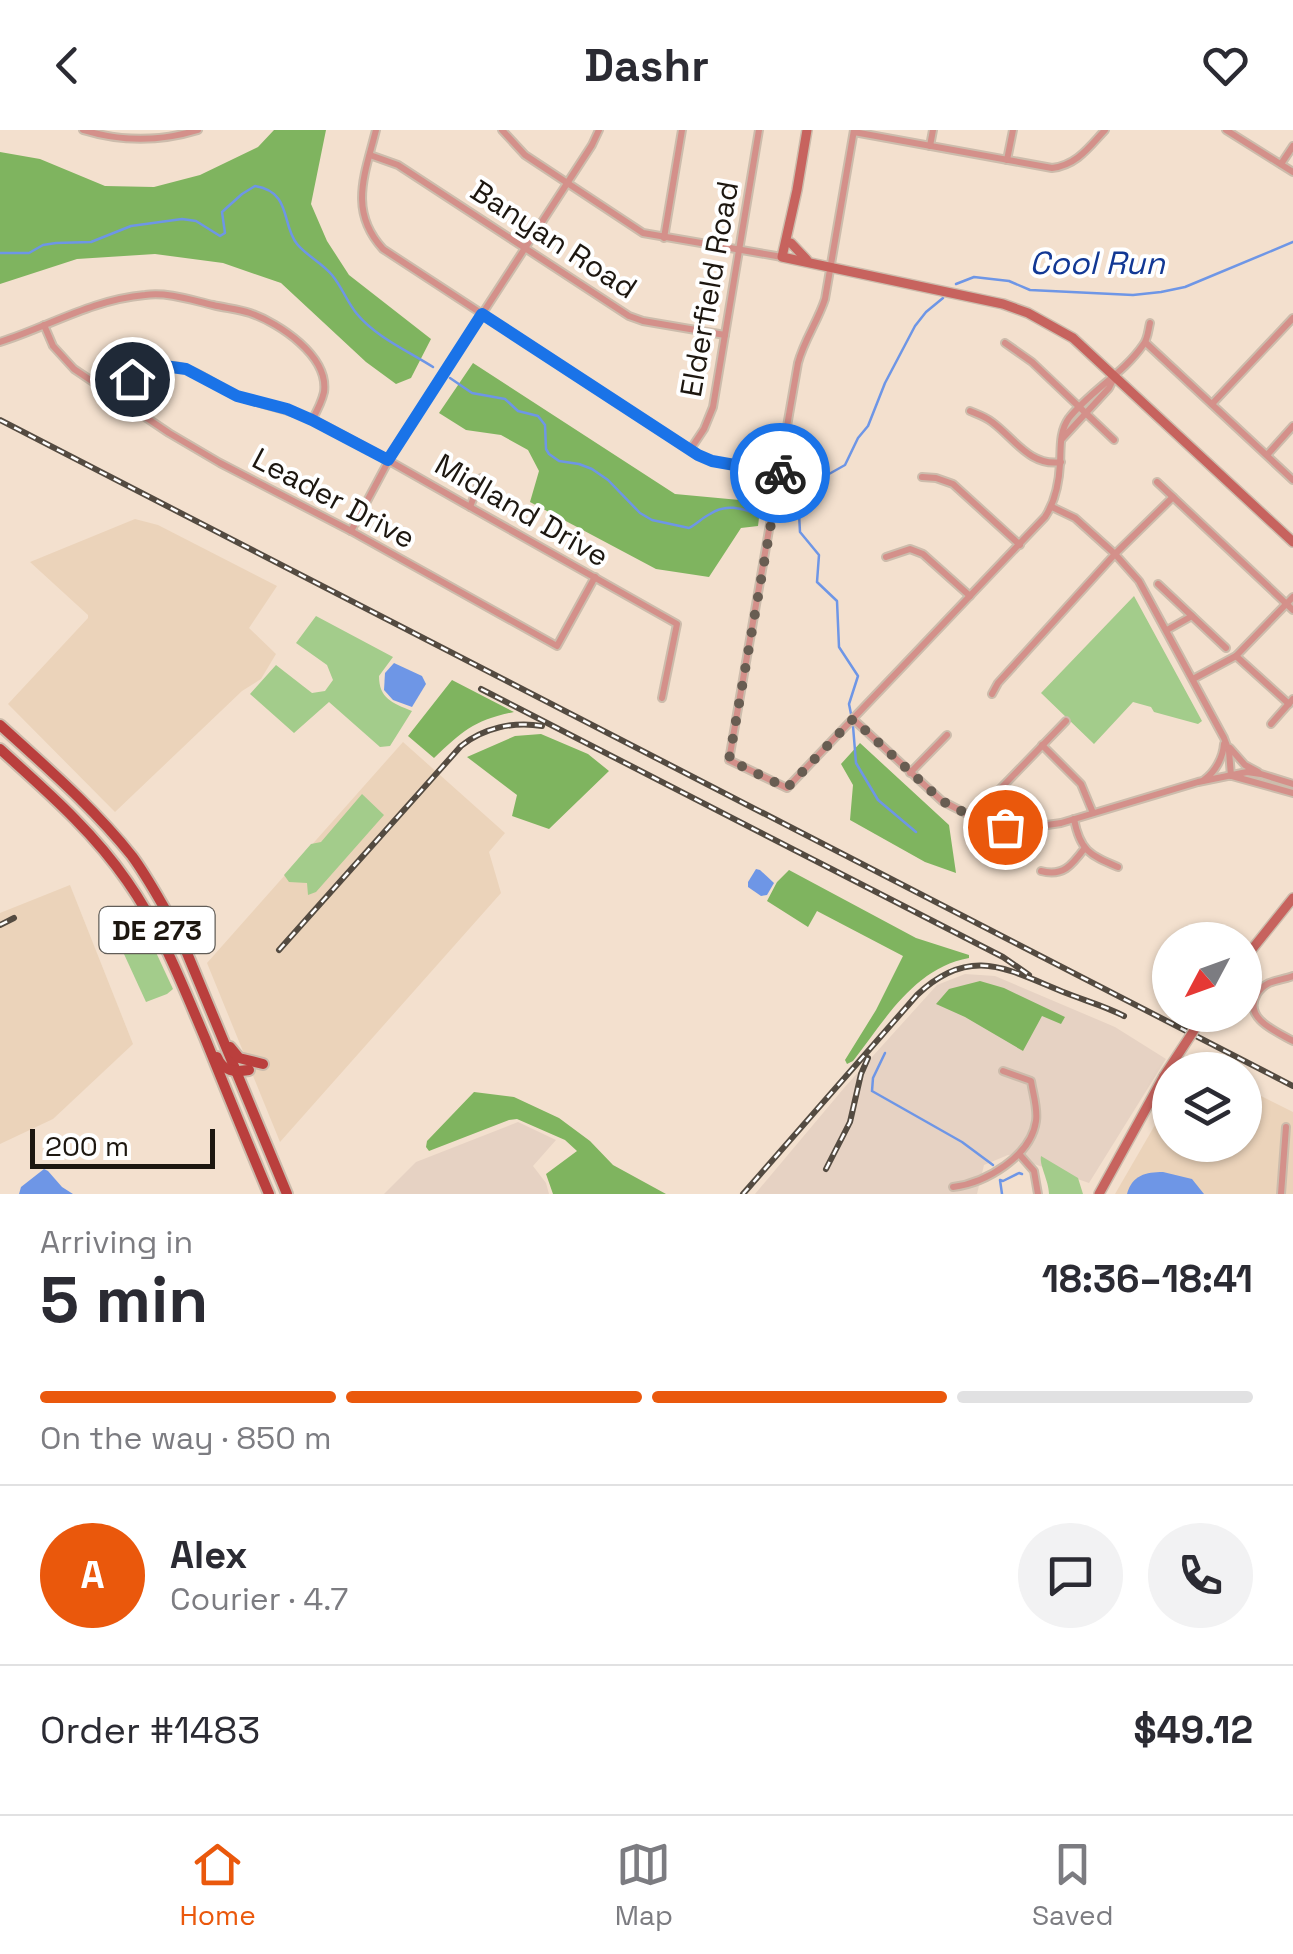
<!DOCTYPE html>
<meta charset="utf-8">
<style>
:root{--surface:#fff;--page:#f2f2f3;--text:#2b2b33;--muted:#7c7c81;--line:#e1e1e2;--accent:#ea580c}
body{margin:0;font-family:"Space Grotesk",sans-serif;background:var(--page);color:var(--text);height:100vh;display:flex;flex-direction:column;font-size:38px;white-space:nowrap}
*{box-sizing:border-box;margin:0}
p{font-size:32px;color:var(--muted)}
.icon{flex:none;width:55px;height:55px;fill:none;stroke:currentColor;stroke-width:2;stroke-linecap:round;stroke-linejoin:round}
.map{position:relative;height:1064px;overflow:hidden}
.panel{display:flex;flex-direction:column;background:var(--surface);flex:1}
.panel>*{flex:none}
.needle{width:65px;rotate:229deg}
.fabs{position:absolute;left:1152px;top:792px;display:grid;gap:20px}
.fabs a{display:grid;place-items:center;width:110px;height:110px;border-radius:50%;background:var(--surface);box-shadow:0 2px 8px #0004;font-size:50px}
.scale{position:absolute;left:30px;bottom:25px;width:185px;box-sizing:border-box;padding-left:10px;border:5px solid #1d1710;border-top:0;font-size:28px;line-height:35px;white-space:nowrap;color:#1d1710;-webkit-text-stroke:8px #fff;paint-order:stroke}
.pin{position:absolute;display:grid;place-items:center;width:85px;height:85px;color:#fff;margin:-42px;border:5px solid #fff;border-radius:50%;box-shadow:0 2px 10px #0007}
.courier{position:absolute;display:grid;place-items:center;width:100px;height:100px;margin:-50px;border:8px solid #1a73e8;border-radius:50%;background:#fff;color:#222;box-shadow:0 2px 12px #0007}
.summary em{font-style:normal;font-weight:700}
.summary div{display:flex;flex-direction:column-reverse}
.summary{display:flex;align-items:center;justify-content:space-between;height:170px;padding:0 40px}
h1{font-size:65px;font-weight:700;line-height:75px}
.bar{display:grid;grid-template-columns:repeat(4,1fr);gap:15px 10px;align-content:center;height:120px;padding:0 40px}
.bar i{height:12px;border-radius:8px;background:var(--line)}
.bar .current{background:var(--accent)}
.bar p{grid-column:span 4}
.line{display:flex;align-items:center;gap:25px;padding:0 40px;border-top:2px solid var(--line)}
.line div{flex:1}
.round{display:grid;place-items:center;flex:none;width:105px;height:105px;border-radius:52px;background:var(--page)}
header{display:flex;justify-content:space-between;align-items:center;height:130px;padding:0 40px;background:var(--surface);font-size:45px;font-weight:700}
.tab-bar{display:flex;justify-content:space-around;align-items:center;height:140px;border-top:2px solid var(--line);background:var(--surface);font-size:28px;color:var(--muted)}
.tab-bar a{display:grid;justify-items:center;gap:5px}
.tab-bar .current{color:var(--accent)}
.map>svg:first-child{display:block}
.built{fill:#ebd3ba}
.industrial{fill:#e6d2c3}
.green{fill:#a3cc8b}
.forest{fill:#7fb45f}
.water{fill:#6e96e6}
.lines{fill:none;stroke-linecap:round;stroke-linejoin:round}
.stream{stroke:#6e96e6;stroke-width:2.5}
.street-casing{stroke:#ccbcac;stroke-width:10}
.secondary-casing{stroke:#ccbcac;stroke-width:12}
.primary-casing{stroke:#ccbcac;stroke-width:14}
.street{stroke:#d4908a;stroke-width:6}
.secondary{stroke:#c7635e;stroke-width:9}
.primary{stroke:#ba3f3d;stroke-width:10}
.rail-casing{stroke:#544b41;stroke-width:6}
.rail{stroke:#fff;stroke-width:2.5;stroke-dasharray:8;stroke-linecap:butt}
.secondary-bridge-casing{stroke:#ccbcac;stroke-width:12;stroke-linecap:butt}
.secondary-bridge{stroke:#c7635e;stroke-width:9}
.done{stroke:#685d52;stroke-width:10;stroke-dasharray:0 18}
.route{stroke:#1a73e8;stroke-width:12}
.labels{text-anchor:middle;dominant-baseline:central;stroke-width:8;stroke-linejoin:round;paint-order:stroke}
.shield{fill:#fff;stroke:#615d58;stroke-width:2.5}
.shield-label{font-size:28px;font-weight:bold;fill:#1d1710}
.street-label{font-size:30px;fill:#1d1710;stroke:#fff}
.water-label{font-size:32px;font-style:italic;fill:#123894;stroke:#fff}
</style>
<header><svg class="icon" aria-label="back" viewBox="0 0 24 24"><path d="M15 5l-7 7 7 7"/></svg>Dashr<svg class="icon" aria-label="heart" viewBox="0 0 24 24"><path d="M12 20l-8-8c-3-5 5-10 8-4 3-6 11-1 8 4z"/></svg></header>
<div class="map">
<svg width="1293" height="1064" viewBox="0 0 1293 1064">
<rect width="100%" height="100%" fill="#f3e0ce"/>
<g class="built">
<path d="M135,389L158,395L277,456L249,498L276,524L261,549L242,561L115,682L8,574L88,488V485L30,432Z"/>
<path d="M403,612L505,703L489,722L501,763L280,1012L207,833Z"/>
<path d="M70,755L133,914L53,989L0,1014V783Z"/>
<path d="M1245,958L1293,982V1064H1115L1170,969V1015H1245Z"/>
</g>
<g class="industrial">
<path d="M965,844L995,846L1115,897L1166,929L1089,1053L1008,1025L984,1035L977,1064H755L844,958L937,855Z"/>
<path d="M518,992L556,1010L533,1036L546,1053L549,1064H384L416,1032Z"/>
</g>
<g class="green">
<path d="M1134,466L1202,591L1198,594L1154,582L1151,577L1133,572L1094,614L1041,563Z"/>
<path d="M316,486L393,527L379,546C379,568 392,573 412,581L390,616L380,617L329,572L294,603L250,564L276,535L312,563L325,561L333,550L327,535L296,513Z"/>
<path d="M362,664L384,685L316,762L308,765L307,753L289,752L284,745L311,714L321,712Z"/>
<path d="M143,802L147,803L173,859L167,864L146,872L118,811Z"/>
<path d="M1041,1026L1078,1048L1083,1064H1049C1049,1051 1039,1035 1041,1026Z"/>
</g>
<g class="forest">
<path d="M274,0H326L311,74L327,111L349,145L431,209L411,248L396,254L366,232L281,153L223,133L155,124L77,129L0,154V22L40,29L105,56L154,57L200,45L258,17Z"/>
<path d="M473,233L675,364L761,372L758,396L741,398L709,447L656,439L530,372L539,341L528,320L501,305L466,300L439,283Z"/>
<path d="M452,550L514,582C474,590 463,601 434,628L408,606Z"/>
<path d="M541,604L588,624L609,641L549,699L512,686L517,665L467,627L515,606Z"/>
<path d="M860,613L949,695L956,743L925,732L850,690L853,655L841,634Z"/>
<path d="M789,740L916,808L969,825V828C914,838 885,890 853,931L847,934L845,930L876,880L903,826L817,781L808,797L767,771L777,752Z"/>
<path d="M980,851L1004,858L1065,887L1061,894L1042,886L1023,921L965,887L936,874L949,859Z"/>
<path d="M474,962L514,967L559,988L590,1011L613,1035L666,1064H553L546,1044L577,1021L565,1010L517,989L509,990L429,1021L426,1017L427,1011Z"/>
</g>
<g class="water">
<path d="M394,533L422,546L426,554L412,577L393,570L384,560L385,543Z"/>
<path d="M756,739L760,740L774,753L767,765L761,766L748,757V752Z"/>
<path d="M44,1039L48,1041L62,1057L73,1064H19L21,1057Z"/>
<path d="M1163,1042L1192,1049L1204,1064H1127C1132,1045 1146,1042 1163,1042Z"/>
</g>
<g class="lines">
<g class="stream">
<path d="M0,123H29L43,115L56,113L91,112L131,96L182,89L196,91L220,106L225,103L222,82L242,64L255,56C292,62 281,94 297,114C307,126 322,133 332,145C342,157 347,172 357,184C376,207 408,221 433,237"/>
<path d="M956,154L974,147L1009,151L1030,160L1133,165L1161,162L1185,157L1293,112"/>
<path d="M450,248L472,263L505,269L518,281L538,286L545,295L546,319L549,324L559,331L579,334L592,339L608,350L640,383L652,390L689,398C697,394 702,388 710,384C729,371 747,381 766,387"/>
<path d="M799,384L800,402L819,425L817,452L837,471L839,517L858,546L849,574L851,584"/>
<path d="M779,388L799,383L817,365L820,352L829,344L845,335L858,308L868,296L885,253L915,196L926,182L943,168"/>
<path d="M853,596L856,633L878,670L916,702"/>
<path d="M885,923L873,948L872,961L962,1012L993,1035"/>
<path d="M1002,1064L1000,1050L1003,1051L1019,1043L1022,1044"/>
</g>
<g class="street-casing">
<g id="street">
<path d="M83,0C122,12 159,12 198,0"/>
<path d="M376,0C365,44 348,81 383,119L698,325L712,331L780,343"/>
<path d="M502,0L525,25L643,103L782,127"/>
<path d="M854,0L825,169C818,191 804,210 798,233L729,630L787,658L1045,387C1055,372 1059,353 1060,334C1061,318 1059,302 1069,288C1091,260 1123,244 1143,215C1148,209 1148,201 1150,193"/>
<path d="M1226,0L1293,42"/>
<path d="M854,2L1052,38C1077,35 1089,17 1105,0"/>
<path d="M930,16L933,0"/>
<path d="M370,25L398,35L629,186L643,191L725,205"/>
<path d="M1007,30L1013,0"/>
<path d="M1281,34L1293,16"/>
<path d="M664,108L682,0"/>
<path d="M44,195L53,216L74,239L169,303L220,333L351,401L557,516L595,447"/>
<path d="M0,212C50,196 91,170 145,165C168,162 191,170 213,175C225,178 238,179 250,183C279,193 329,226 324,262C322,271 317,281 312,290"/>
<path d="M1005,213L1032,232L1114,310"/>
<path d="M1146,213L1293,350"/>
<path d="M117,268C130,252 143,237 166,236C191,234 214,255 236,265C262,276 290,279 316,291C368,318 419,348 470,377C539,416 608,455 677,494L662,568"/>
<path d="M1212,274L1293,188"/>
<path d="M970,281C977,284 986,287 992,292C1014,308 1030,337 1061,332"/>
<path d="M1062,309L1109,258L1115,246"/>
<path d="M690,320L704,299L713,277L759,0"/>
<path d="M1267,325L1293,296"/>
<path d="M922,347L936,348L953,354L1020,415"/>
<path d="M1157,352L1293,480"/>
<path d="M470,377L481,348"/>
<path d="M1052,377L1075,388L1115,424L1139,451L1224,608L1229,621L1231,646"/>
<path d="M351,401L397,315L592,15L599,0"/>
<path d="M886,427L910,419L923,424L970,466"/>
<path d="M1158,454L1226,518"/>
<path d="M1167,500L1192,486"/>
<path d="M1236,526L1289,574"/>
<path d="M1193,549L1236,526L1293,467"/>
<path d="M992,564L998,553L1115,424L1173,367"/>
<path d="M853,589L942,671L973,687L1005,697H1033L1061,693L1198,652L1247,642L1261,644L1293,654"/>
<path d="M1271,594L1293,569"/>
<path d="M1042,615L1081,654L1093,683"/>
<path d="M1230,618L1245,635L1258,642"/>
<path d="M910,643L947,605"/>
<path d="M1232,646L1293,663"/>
<path d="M1204,650C1215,642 1223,628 1224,614"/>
<path d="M973,687L1066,591"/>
<path d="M1074,689C1080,721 1090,725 1118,737"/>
<path d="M1041,741C1063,747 1072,735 1084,719"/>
<path d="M1293,846C1285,849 1276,850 1269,853C1263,856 1260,859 1257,864C1242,888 1277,902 1293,911"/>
<path d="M1020,1025L1034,1041L1038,1064"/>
<path d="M953,1057C986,1053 1031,1026 1036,991C1038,979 1033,964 1031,951L1003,941"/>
<path d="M1281,1064L1286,997"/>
</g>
</g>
<g class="secondary-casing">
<g id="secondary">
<path d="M807,0L797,60L782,127L1003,174L1028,183L1073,208L1293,412"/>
<path d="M791,113L807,130"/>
<path d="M1245,828L1293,768"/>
<path d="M1099,1064L1164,946"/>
</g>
</g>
<g class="primary-casing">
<g id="primary">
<path d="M0,595C46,637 93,677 132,726C149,749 162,775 177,799L287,1064"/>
<path d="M0,619C45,660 92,700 127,751C161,799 182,854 205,908C226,960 247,1012 269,1064"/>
<path d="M230,917L239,928L263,934"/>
<path d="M217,927C223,942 235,942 249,940"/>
</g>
</g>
<use href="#street" class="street"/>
<use href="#secondary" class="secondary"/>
<use href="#primary" class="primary"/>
<g class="rail-casing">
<g id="rail">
<path d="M0,290L1293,956"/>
<path d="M481,559L1003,827L1029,845"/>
<path d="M0,795L14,788"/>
<path d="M279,820L461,616C483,598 514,591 542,596"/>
<path d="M826,1039L850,992L861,944L868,928"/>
<path d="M743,1064L917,865C971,814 1008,840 1066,863C1086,871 1105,876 1124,886"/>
</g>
</g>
<use href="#rail" class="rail"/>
<g class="secondary-bridge-casing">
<path id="secondary-bridge" d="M1164,946L1204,885"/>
</g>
<use href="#secondary-bridge" class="secondary-bridge"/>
</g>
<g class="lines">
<path class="done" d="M780,343L729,630L787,658L853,589L942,671L973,687L1005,697"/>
<path class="route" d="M132,249L146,240L164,236L186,239L237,266L287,279L312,290L388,330L482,184L698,325L712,331L780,343"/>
</g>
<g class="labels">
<rect class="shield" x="99.5" y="777" width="115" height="46" rx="8"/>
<g class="shield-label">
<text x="157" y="800">DE 273</text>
</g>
<g class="street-label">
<text transform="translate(554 109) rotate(33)">Banyan Road</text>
<text transform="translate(709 159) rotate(-80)">Elderfield Road</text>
<text transform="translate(334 368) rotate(28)">Leader Drive</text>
<text transform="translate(522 380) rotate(30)">Midland Drive</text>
</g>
<g class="water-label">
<text x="1097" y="133">Cool Run</text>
</g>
</g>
</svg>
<div class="fabs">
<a><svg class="needle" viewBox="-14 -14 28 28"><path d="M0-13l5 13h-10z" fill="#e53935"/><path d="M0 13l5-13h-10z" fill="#7c7c81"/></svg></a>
<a><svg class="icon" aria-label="layers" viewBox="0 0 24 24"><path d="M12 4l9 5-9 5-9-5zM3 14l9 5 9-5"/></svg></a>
</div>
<div class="scale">200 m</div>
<div class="pin" style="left:1005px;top:697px;background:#ea580c"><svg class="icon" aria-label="bag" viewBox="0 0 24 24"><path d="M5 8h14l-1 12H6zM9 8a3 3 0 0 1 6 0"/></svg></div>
<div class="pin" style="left:132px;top:249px;background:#1f2937"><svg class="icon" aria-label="home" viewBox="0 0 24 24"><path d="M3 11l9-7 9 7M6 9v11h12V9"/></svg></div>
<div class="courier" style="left:780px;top:343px"><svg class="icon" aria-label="bike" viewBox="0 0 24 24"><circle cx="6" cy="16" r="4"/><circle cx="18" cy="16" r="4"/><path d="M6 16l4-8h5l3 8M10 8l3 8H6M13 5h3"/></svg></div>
</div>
<section class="panel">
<div class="summary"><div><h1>5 min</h1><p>Arriving in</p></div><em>18:36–18:41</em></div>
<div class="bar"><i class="current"></i><i class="current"></i><i class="current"></i><i></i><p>On the way · 850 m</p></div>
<div class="line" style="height:180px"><b class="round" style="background:var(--accent);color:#fff">A</b><div><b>Alex</b><p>Courier · 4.7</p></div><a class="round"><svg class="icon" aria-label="chat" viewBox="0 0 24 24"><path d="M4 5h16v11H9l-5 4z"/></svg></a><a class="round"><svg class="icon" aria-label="phone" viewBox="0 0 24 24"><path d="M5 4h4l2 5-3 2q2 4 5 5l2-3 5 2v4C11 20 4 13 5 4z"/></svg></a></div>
<div class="line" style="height:130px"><div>Order #1483</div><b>$49.12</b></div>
</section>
<nav class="tab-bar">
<a class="current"><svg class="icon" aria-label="home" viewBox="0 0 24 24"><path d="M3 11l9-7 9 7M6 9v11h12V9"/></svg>Home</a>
<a><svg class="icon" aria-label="map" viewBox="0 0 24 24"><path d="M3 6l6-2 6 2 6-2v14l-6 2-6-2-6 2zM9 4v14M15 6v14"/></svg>Map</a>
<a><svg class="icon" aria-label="saved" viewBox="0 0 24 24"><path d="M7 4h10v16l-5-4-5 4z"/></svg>Saved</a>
</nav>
